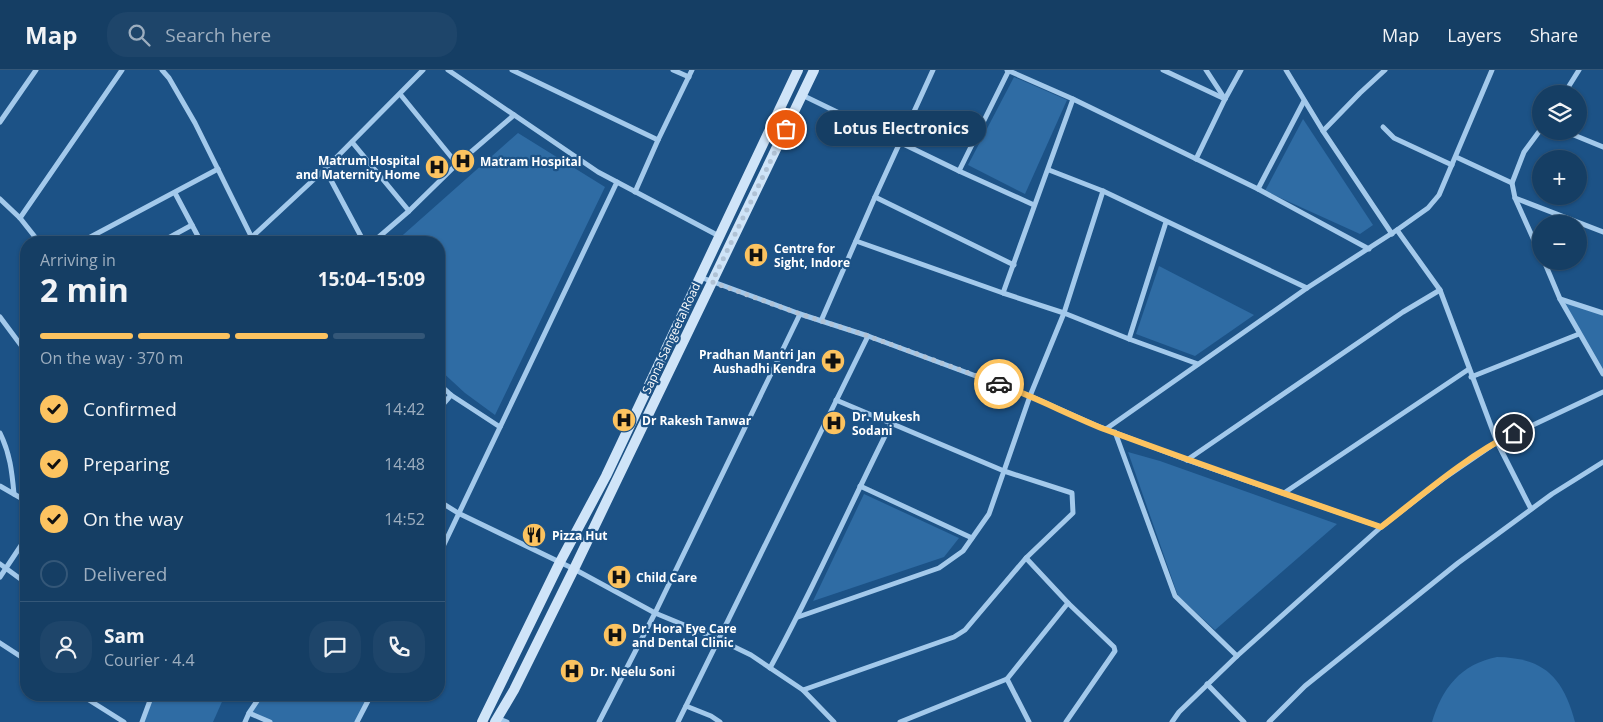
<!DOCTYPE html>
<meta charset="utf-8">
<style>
:root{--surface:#153e64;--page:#1e456a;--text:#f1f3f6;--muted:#9daebf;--line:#345778;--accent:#fcc360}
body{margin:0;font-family:"Open Sans",sans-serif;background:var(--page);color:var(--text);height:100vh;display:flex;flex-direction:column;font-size:19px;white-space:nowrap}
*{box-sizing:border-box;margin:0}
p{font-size:16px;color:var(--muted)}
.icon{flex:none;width:28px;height:28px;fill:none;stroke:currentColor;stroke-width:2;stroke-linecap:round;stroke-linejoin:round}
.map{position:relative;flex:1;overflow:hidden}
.panel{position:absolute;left:20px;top:166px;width:425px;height:465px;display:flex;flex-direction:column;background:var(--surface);border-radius:20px;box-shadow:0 1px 4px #0004,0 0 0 1px var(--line)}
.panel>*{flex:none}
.fabs{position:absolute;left:1532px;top:15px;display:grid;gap:10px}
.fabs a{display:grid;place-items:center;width:55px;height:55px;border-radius:50%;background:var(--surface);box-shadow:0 1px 4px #0004,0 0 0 1px var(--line);font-size:25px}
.pin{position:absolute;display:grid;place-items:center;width:42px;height:42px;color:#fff;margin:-21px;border:2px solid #fff;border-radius:50%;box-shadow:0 1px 5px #0007}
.courier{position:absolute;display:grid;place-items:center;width:50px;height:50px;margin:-25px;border:4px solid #fcc360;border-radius:50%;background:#fff;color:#222;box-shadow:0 1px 6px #0007}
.bubble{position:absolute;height:35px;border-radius:18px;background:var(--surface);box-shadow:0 1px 4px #0004,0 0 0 1px var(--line);font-size:16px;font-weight:700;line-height:35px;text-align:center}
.head em{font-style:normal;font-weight:700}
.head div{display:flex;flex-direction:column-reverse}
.head{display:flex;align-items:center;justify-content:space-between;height:85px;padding:0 20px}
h1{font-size:32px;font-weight:700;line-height:38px}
.bar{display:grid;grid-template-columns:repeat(4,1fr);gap:8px 5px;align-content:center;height:60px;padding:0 20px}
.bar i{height:6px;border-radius:4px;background:var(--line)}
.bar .active{background:var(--accent)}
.bar p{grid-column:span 4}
.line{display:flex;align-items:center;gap:12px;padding:0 20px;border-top:1px solid var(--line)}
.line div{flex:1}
.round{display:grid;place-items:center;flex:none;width:52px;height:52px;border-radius:20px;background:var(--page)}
ol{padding:0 20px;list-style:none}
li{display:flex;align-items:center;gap:15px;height:55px}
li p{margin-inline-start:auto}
li .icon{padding:5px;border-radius:50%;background:var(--accent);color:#111;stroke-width:4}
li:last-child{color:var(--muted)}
li i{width:28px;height:28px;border:2px solid var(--line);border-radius:50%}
header{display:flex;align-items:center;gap:30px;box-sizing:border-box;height:70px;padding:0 25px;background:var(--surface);border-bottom:1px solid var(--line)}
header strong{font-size:24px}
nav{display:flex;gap:28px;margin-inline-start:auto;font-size:18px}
.search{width:350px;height:45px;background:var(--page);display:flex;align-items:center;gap:12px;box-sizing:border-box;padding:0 18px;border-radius:20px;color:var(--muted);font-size:19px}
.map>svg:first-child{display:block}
.green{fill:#2f6ca4}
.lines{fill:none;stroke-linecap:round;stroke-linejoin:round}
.street{stroke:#a3c9eb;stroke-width:5}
.secondary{stroke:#cfe4f8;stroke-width:10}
.done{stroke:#b0c2d5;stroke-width:5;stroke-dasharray:0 9}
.route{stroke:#fcc360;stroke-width:6}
.labels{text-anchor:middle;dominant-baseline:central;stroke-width:4.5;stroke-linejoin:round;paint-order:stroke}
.poi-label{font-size:12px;font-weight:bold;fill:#fff;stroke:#1c5286;text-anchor:start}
.street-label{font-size:12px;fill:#fff;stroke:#1c5286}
</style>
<header>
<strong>Map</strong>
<div class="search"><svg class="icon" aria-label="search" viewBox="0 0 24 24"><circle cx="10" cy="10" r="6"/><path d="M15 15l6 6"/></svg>Search here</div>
<nav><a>Map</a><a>Layers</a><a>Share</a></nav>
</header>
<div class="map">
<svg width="1603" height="652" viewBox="0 0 1603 652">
<rect width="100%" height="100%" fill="#1c5286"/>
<g class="green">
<path d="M1014,7L1067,30L1025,124L968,95Z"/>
<path d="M1303,49L1373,155L1360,164L1265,121Z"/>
<path d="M518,63L605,117L495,345L465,323L439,299V172H395Z"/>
<path d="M1159,196L1254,245L1195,286L1136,264Z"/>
<path d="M1560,229L1603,243V304Z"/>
<path d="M1128,382L1160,391L1337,454L1215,560L1178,526Z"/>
<path d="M864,424L959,468L944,487L813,531Z"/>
<path d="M1497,587C1545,588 1563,608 1575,652H1432C1442,618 1461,594 1497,587Z"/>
<path d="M152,625H225L213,652H142Z"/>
<path d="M261,625H371L357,652H270L249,643Z"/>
</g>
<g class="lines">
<g class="street">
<path d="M162,0L169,8L195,53L254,172"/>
<path d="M448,0L598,102L719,166"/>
<path d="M512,0L658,70"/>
<path d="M673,0L689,7"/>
<path d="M1007,0L1073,29L1258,119L1369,179"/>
<path d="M1163,0L1225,29"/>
<path d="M1206,0L1225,29"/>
<path d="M1286,0L1323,61L1392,164"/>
<path d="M400,24L457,94"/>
<path d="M1564,24L1579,0"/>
<path d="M802,25L959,101L1034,135"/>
<path d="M0,52L36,0"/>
<path d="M1383,57L1394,68L1452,95"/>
<path d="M1541,59L1524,82L1512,113L1515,128L1541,186"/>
<path d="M1323,61L1360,23L1385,0"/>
<path d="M1564,61L1603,77"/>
<path d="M352,72L409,141"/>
<path d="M1456,87L1512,113"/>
<path d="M1196,89L1225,29L1241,0"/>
<path d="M325,99L364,172"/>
<path d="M1049,100L1103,121L1307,218"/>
<path d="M959,101L1009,0"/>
<path d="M1258,119L1304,31"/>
<path d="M635,122L658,70L692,0"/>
<path d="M175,123L201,172"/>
<path d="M875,127L1014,195"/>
<path d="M1515,128L1603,162"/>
<path d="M0,129L20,148L39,172"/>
<path d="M20,148L122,0"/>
<path d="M1397,160L1440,220L1497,372L1531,439"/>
<path d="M252,167L325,99L423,0"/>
<path d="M856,171L1003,223L1064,243L1129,269L1198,294"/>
<path d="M81,172L218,99"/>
<path d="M161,172L192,155"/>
<path d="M354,172L362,169"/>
<path d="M373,172L409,141L457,94L514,45"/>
<path d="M1544,191L1560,229L1603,304"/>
<path d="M700,207L800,244L868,266L1030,326L1095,355L1187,390L1381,457"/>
<path d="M1003,223L1073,29"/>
<path d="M1560,229L1603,243"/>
<path d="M0,247L26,282"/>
<path d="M821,251L875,127L933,0"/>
<path d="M1129,269L1166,152"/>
<path d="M1471,307L1579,264"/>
<path d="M439,314L451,325L500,357"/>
<path d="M439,339L451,325"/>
<path d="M1106,359L1307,218L1397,160L1428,138L1439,125L1492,0"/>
<path d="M1115,362L1175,526L1237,586"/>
<path d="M0,363C10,383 12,402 14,424"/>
<path d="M1187,390L1403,242L1440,220"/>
<path d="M0,416L26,431"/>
<path d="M860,416L972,468"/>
<path d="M1284,423L1469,299"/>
<path d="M439,431L458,443L574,499L655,543L718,569L751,585L803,620L834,652"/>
<path d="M439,485L617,112"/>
<path d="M1026,488L1068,533L1114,577L1115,581L1066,652"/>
<path d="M0,494L26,513"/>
<path d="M0,507L26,468"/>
<path d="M798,547L939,498L963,481L989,444L1030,326L1064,243L1103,121"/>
<path d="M0,573L26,590"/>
<path d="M770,598C814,518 850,435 891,354"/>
<path d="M1007,609L1029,652"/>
<path d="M1207,614L1244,652"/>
<path d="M803,620L954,567L965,560L1026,488L1073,443L1072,423L1004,401L836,330"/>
<path d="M81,625L124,652"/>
<path d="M686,636L711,646L720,652"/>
<path d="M249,643L270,652"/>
<path d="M497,648L507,652"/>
<path d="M142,652L152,625"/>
<path d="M245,652L249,643L261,625"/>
<path d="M357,652L371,625"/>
<path d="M599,652L655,543L800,244"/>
<path d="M678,652L868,266"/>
<path d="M900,652L1007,609L1068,533"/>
<path d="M1172,652L1179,642L1237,586L1381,457L1443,409L1497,372L1603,322"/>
<path d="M1269,652L1305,616L1458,493L1552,424L1603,392"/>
</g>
<g class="secondary">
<path d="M482,652L560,492L606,406L798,0"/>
<path d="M495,652L514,620L574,499L814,0"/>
</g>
</g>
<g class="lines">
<path class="done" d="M786,59L712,212L800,244L868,266L999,314"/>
<path class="route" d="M999,314C1035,327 1069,345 1104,359C1196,393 1288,425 1381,457C1421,426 1468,385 1514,363"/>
</g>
<defs>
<g id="hospital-disc" transform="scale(1.25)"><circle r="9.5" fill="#fcc360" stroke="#1c5286"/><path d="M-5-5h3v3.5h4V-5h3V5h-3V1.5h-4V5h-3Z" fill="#111"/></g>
<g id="pharmacy-disc" transform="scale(1.25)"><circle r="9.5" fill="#fcc360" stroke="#1c5286"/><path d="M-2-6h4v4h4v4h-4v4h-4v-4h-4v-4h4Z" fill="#111"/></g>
<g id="restaurant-disc" transform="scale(1.25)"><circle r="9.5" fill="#fcc360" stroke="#1c5286"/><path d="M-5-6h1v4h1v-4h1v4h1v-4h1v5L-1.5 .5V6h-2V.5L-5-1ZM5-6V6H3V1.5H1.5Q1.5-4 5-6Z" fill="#111"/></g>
</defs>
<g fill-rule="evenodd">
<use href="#hospital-disc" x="463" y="91"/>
<use href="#hospital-disc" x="437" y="97"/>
<use href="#hospital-disc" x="756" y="185"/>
<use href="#pharmacy-disc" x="833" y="291"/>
<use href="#hospital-disc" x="624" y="350"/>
<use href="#hospital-disc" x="834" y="353"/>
<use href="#restaurant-disc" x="534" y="465"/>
<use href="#hospital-disc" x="619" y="507"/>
<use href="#hospital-disc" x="615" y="565"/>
<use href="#hospital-disc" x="572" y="601"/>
</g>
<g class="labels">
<g class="poi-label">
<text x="420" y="90" text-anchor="end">Matrum Hospital<tspan x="420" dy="14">and Maternity Home</tspan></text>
<text x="480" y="91">Matram Hospital</text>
<text x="774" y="178">Centre for<tspan x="774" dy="14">Sight, Indore</tspan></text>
<text x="816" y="284" text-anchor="end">Pradhan Mantri Jan<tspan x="816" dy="14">Aushadhi Kendra</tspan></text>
<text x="852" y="346">Dr. Mukesh<tspan x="852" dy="14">Sodani</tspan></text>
<text x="642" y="350">Dr Rakesh Tanwar</text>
<text x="552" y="465">Pizza Hut</text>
<text x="636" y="507">Child Care</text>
<text x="632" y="558">Dr. Hora Eye Care<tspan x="632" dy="14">and Dental Clinic</tspan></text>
<text x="590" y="601">Dr. Neelu Soni</text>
</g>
<g class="street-label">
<text transform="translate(671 268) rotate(-65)">Sapna Sangeeta Road</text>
</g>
</g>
</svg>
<div class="fabs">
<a><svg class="icon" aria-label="layers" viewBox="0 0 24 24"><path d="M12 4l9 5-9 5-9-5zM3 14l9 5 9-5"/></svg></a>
<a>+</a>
<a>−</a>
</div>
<div class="pin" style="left:786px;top:59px;background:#ea580c"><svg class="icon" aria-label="bag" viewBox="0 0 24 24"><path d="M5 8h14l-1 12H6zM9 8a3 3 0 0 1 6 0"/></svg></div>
<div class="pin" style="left:1514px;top:363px;background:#1f2937"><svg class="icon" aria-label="home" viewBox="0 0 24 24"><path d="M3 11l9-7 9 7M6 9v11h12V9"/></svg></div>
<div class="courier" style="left:999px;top:314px"><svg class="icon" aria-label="car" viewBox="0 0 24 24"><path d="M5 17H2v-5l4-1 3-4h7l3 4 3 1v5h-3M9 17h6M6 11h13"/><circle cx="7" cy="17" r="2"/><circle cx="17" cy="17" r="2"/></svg></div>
<div class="bubble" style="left:816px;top:41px;width:170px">Lotus Electronics</div>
<section class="panel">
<div class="head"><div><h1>2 min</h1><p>Arriving in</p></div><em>15:04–15:09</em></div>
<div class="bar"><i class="active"></i><i class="active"></i><i class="active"></i><i></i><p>On the way · 370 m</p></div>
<ol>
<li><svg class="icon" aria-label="check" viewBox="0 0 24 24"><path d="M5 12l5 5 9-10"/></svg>Confirmed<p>14:42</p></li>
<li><svg class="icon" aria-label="check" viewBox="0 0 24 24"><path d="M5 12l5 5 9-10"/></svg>Preparing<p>14:48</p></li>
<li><svg class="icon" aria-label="check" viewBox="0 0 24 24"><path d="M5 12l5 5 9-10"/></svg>On the way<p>14:52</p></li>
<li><i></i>Delivered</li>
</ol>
<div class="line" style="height:90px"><a class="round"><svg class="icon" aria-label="person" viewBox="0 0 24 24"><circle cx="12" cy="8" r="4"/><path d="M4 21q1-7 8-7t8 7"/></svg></a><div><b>Sam</b><p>Courier · 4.4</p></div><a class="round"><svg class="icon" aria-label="chat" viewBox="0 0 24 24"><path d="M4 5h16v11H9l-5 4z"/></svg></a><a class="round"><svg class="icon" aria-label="phone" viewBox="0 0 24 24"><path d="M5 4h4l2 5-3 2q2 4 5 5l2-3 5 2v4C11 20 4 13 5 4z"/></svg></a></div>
</section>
</div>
